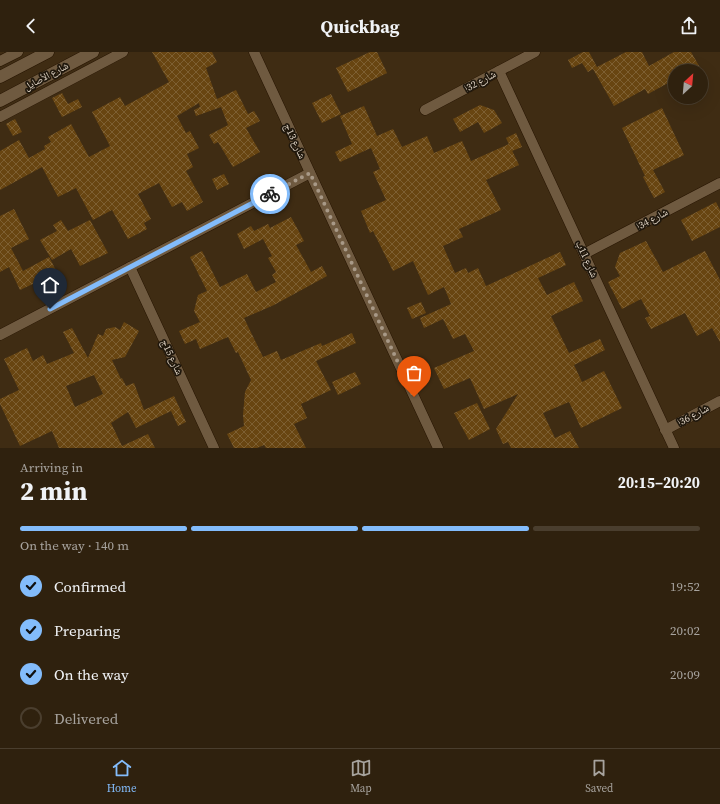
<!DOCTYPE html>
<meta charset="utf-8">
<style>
:root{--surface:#2f210e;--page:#372917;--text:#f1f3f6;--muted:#a7a39e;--line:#4a3e2e;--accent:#83bcfb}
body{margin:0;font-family:"Source Serif 4","Noto Naskh Arabic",serif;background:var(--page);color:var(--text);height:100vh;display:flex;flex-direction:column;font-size:15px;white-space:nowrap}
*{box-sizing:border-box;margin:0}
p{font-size:13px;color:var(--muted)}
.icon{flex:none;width:22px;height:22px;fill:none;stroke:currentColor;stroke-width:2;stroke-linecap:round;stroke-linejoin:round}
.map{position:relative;height:396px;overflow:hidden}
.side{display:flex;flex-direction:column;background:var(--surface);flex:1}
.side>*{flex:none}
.needle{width:26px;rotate:26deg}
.buttons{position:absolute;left:668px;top:12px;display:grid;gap:8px}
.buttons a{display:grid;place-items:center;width:40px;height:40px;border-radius:50%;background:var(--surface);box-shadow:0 4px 16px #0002,0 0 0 1px var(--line);font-size:20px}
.pin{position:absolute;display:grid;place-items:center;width:34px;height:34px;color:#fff;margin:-41px -17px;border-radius:50% 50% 50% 0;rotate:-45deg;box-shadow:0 0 4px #0007}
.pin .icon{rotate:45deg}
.courier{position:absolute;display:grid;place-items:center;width:40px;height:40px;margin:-20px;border:3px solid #83bcfb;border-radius:50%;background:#fff;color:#222;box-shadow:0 1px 5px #0007}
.overview em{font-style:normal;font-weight:700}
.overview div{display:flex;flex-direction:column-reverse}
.overview{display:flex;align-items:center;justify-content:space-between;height:68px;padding:0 20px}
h1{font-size:26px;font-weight:700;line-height:30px}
.bar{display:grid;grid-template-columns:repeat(4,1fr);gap:6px 4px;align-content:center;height:48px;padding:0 20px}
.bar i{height:5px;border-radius:3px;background:var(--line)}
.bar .on{background:var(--accent)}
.bar p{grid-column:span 4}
ol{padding:0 20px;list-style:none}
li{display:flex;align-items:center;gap:12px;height:44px}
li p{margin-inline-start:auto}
li .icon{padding:4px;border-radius:50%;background:var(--accent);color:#111;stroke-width:4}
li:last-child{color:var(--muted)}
li i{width:22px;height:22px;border:2px solid var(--line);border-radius:50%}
header{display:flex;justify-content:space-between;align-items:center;height:52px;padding:0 20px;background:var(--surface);font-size:18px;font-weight:700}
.dock{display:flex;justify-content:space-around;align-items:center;height:56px;border-top:1px solid var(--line);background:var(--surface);font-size:11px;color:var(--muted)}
.dock a{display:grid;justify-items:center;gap:2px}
.dock .on{color:var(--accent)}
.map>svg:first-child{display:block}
.building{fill:url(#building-cross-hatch);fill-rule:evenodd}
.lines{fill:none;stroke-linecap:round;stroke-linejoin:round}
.street-casing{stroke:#261400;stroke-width:11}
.secondary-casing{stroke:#261400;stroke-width:13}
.street{stroke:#6f5a40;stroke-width:10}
.secondary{stroke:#6f5a40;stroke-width:12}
.done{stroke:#a89987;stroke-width:4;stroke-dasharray:0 7.2}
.route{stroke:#83bcfb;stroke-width:5}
.labels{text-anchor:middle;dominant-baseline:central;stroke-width:3.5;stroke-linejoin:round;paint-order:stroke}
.street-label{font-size:10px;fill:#e0d4c5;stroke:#1f170c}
</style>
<header><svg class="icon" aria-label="back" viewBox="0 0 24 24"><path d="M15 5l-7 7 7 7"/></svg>Quickbag<svg class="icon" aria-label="share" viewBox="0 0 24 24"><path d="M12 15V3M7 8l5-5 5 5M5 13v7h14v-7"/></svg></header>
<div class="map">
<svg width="720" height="396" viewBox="0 0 720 396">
<defs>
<pattern id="building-cross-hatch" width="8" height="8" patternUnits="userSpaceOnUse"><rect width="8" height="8" fill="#684511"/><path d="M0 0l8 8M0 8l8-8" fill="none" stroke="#7d5f32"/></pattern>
</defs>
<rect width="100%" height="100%" fill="#3f2c13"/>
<g class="building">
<path d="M152,0H212L217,10L206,16L217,47L236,38L248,62L254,59L260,69L246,76L260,100L233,115L218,90L214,92L209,83L228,73L221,55L196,64L194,58L200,55L199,51L177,64L186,81L190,79L199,96L187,102L193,115L186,119L203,150L187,159L182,150L172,155L159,131L138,142L151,167L144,171L147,177L128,187L112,158L93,168L76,136L58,145L42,115L0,138V99L19,88L29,106L45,97L44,94L51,90L48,85L71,72L89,105L110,94L92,60L120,45L125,54L169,30Z"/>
<path d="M370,0H377L387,21L348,40L336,16Z"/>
<path d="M583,0H589L597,15L626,0H642L649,14L674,0H691L702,19H675V45L668,31L648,42L645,37L614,54L593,17L588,20L582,11L572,16L568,8Z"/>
<path d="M62,41L68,52L78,47L82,55L62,65L52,46Z"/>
<path d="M331,42L341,62L322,71L312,51Z"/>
<path d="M480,53L494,58L502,71L484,81L478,70L460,80L453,67Z"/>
<path d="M364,54L377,84L393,77L402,95L427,84L434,101L462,89L471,109L509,92L519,113L486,128L501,158L459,177L463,185L443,194L455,221L466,216L468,221L478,216L486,234L560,200L566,213L538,226L547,243L574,230L583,249L551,264L569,301L600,287L605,298L574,313L582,330L604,319L622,356L581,376L569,350L543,361L555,386L570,379L579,396H511L508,390L503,392L496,377L518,342L484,357L470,326L444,337L434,316L474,299L465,282L453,287L443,267L424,276L420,266L451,252L444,235L428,243L413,209L393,219L373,179L370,181L361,159L386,148L373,120L380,117L371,96L340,110L335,100L352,92L340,64Z"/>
<path d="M662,56L684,103L653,118L665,140L654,146L643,125L645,124L622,76Z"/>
<path d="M15,67L22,80L13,84L6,72Z"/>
<path d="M516,81L522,95L512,99L506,86Z"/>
<path d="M224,122L229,132L217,138L212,127Z"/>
<path d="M716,150L720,158V175L692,189L681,168Z"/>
<path d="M14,157L29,187L11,196L23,219L49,205L60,226L43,236L39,229L20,238L9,215L0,220V164Z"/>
<path d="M291,165L304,189L296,193L311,220L322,214L327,224L274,253L244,266L263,305L277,299L281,308L321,291L322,294L352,281L356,291L316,309L331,338L301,352L307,366L294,372L306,396H266L264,393L257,396H234L227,382L244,374L243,363L245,340L251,328L238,300L236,301L228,285L200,297L196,287L185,292L179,279L200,270L194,259L198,243L207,239L190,205L202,199L220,235L247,222L256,240L276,230L272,223L276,220L268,206L272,204L263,187L244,197L237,182L251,174L254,179L268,172L270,176Z"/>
<path d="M61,168L68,179L90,168L108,201L80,214L71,197L52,208L40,188L57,179L53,173Z"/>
<path d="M646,189L663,220L705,199L720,228V290L712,276L697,284L685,261L651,277L645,266L650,264L641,247L622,257L608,230L620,224L615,215L620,201Z"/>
<path d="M421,250L426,261L412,267L407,256Z"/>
<path d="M124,270L139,279L125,305L112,308L121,327L122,326L126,334L134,331L144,358L174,344L186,370L178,374L171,359L136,376L128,360L111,371L122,394L148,382L155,396H59L52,379L20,394L0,352V347L19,338L4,307L27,296L33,309L43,303L47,312L74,301L63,280L72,276L88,306L98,282L103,284L106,277L115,275L120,278ZM94,323L103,342L75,355L66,334Z"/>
<path d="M355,320L361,332L338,343L332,330Z"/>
<path d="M477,351L490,377L469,388L454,361Z"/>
</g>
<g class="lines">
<g class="street-casing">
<g id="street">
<path d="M254,0L438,396"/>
<path d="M0,9L18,0"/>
<path d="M499,19L674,396"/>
<path d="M425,58L535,0"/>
<path d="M0,65L123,0"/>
<path d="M584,202L720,131"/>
<path d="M130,215L214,396"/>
<path d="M0,283L310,121"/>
<path d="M665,378L720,349"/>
</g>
</g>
<g class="secondary-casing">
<g id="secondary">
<path d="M0,25L48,0"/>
<path d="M0,49L93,0"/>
</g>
</g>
<use href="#street" class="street"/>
<use href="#secondary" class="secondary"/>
</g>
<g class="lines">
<path class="done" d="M270,142L310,121L414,345"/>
<path class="route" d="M50,257L270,142"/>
</g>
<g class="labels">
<g class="street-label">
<text transform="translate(46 24) rotate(-28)">شارع الأصايل</text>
<text transform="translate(480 29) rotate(-28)">شارع 32ا</text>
<text transform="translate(295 89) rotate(65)">شارع 13ج</text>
<text transform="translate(652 167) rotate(-28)">شارع 34ا</text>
<text transform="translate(587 207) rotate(65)">شارع 11ب</text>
<text transform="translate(172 305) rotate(65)">شارع 15ج</text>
<text transform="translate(693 363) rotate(-28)">شارع 36ا</text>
</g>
</g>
</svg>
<div class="buttons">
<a><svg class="needle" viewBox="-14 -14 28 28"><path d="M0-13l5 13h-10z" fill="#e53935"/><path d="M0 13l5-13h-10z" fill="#a7a39e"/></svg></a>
</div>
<div class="pin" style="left:414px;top:345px;background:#ea580c"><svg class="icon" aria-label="bag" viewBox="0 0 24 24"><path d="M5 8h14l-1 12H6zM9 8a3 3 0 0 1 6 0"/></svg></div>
<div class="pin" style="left:50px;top:257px;background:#1f2937"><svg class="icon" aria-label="home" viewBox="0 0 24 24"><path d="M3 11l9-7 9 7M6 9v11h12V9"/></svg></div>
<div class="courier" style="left:270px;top:142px"><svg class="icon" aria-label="bike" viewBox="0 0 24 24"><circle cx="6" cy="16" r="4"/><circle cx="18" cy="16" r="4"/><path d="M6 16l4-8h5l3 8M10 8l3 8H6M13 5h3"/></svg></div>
</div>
<section class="side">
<div class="overview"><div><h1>2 min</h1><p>Arriving in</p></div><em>20:15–20:20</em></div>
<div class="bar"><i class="on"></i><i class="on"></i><i class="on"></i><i></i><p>On the way · 140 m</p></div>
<ol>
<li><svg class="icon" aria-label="check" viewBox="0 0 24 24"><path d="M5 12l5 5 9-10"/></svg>Confirmed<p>19:52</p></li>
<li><svg class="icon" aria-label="check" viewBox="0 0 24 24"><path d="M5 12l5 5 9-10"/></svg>Preparing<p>20:02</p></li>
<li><svg class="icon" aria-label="check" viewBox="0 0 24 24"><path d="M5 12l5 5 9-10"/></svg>On the way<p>20:09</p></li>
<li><i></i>Delivered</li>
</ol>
</section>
<nav class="dock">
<a class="on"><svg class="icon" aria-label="home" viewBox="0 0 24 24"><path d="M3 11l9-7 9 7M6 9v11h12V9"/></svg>Home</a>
<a><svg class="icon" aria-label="map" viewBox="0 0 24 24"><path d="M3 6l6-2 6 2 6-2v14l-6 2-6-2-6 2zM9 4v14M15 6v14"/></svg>Map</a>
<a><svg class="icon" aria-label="saved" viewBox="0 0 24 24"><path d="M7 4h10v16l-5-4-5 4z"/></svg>Saved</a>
</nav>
